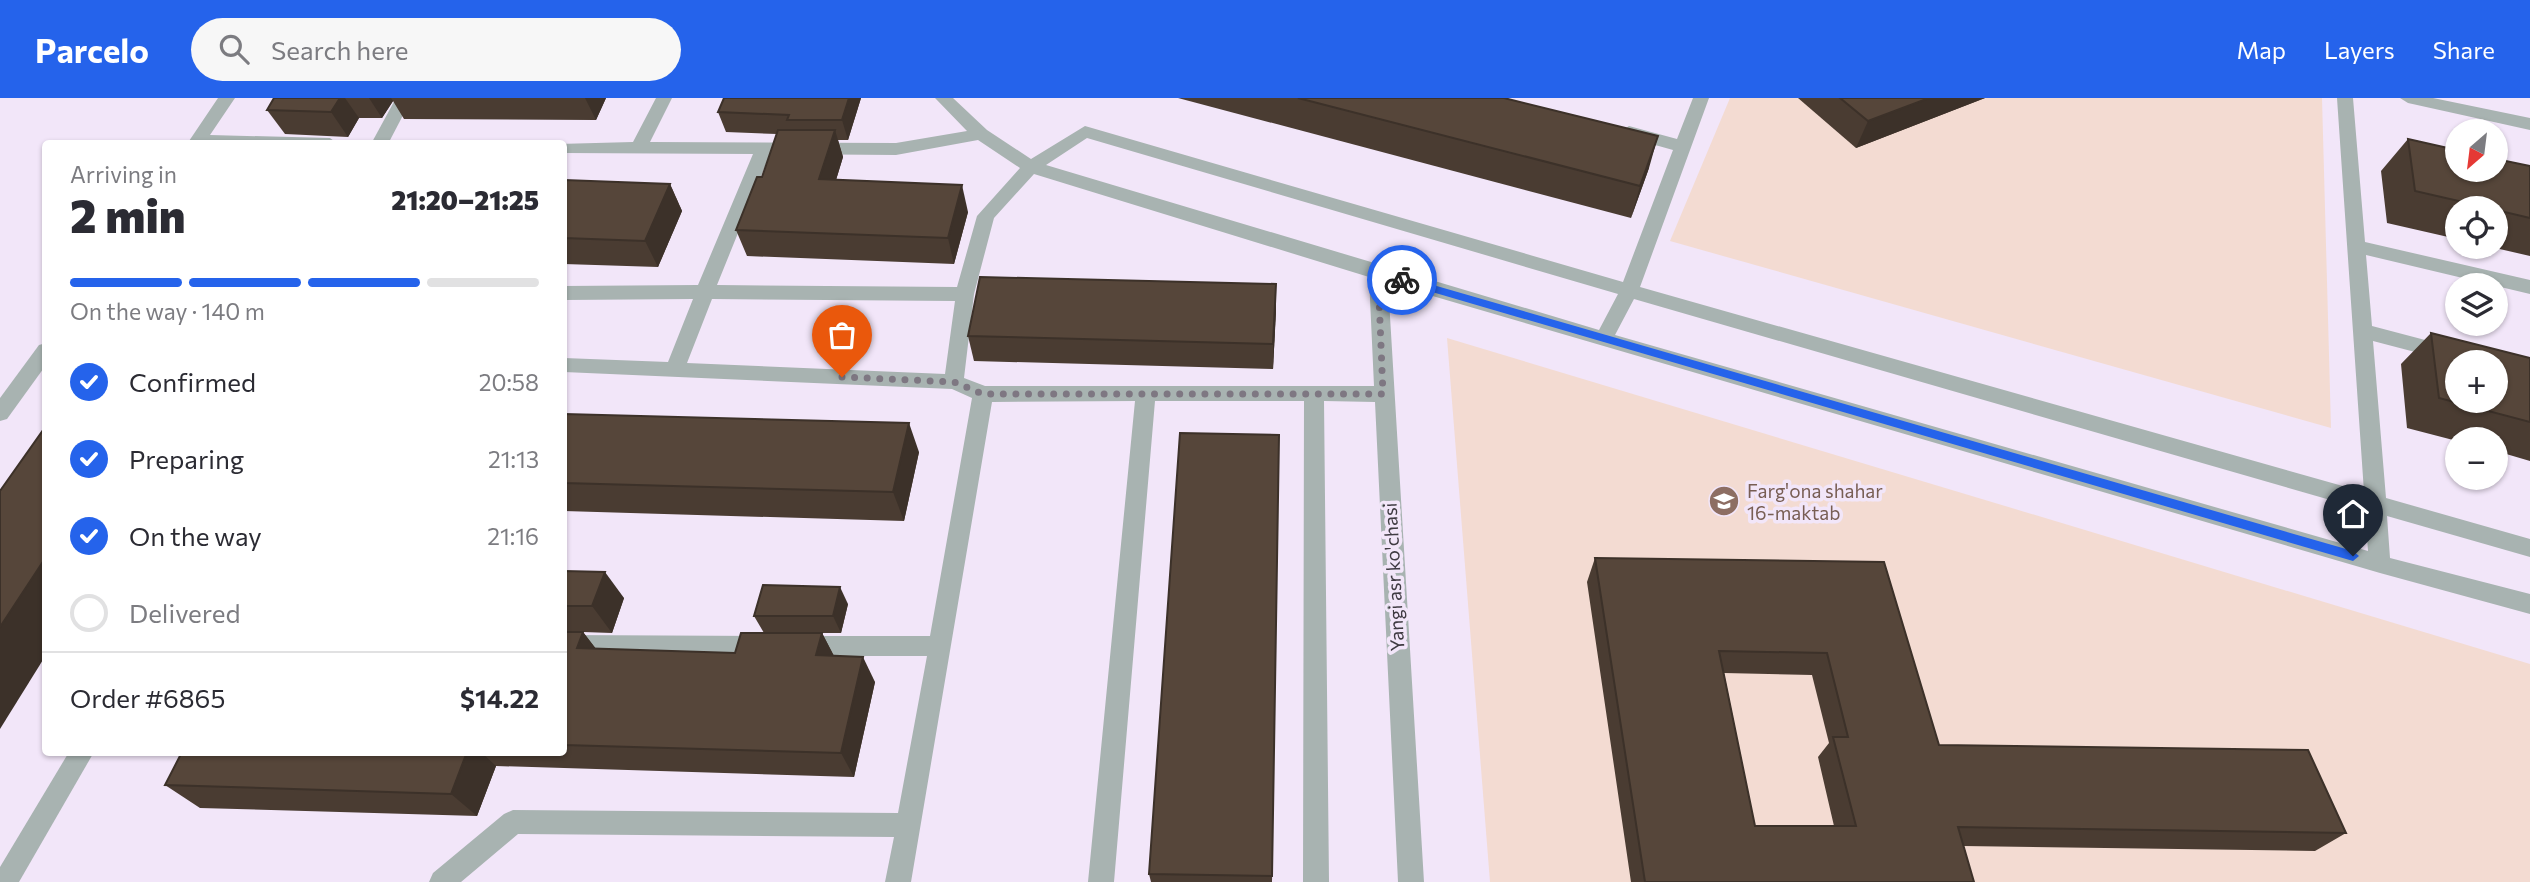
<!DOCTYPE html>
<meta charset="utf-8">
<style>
:root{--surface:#fff;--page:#f7f7f7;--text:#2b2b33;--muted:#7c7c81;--line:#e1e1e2;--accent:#2563eb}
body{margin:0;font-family:Commissioner,sans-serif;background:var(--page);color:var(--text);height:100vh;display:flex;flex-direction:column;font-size:26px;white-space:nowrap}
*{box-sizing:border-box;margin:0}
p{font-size:23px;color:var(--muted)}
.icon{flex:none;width:38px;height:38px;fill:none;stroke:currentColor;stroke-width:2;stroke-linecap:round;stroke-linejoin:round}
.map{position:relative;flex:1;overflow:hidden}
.side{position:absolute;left:42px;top:42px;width:525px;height:616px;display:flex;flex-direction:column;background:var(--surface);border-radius:7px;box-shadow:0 2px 5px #0004}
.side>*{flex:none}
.needle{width:46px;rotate:208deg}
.fabs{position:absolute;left:2445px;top:21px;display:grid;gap:14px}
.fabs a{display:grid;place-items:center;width:63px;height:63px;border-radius:50%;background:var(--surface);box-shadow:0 2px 5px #0004;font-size:35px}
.pin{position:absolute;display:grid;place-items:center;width:60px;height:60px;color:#fff;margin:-72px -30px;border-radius:50% 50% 50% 0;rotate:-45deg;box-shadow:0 0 7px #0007}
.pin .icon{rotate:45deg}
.courier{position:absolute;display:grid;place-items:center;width:70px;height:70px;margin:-35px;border:5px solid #2563eb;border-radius:50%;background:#fff;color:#222;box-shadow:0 2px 9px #0007}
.head em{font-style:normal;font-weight:800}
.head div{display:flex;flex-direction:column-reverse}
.head{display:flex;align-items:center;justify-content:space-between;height:119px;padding:0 28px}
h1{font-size:46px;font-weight:800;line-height:52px}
.bar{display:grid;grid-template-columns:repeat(4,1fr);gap:10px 7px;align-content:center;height:84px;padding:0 28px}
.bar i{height:9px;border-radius:5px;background:var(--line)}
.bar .on{background:var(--accent)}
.bar p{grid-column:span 4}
.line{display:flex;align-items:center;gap:18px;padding:0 28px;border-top:2px solid var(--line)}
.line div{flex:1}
ol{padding:0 28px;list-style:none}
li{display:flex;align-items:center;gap:21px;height:77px}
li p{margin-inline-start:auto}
li .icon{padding:7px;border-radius:50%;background:var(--accent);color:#fff;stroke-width:4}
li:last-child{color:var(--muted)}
li i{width:38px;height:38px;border:4px solid var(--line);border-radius:50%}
header{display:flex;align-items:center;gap:42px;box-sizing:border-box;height:98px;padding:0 35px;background:var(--accent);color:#fff}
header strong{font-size:33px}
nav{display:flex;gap:38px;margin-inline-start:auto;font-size:24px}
.search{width:490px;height:63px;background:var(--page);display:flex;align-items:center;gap:18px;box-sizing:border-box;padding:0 24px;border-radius:38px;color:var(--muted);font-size:26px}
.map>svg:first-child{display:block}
.education{fill:#f3dbd2}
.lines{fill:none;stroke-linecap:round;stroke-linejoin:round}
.minor{fill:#a8b3b1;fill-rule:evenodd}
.wall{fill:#4a3c32;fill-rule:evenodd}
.shaded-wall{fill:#3c3129}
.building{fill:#56463a;stroke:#3c3129;stroke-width:2;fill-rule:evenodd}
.route{fill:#2563eb}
.done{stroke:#7e7782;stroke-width:7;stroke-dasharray:0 12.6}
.labels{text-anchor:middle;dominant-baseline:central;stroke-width:7;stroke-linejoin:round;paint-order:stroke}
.education-label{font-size:19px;fill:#785e54;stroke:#f2e6f9;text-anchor:start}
.street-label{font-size:19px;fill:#3f3b42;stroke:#f2e6f9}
</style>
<header>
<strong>Parcelo</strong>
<div class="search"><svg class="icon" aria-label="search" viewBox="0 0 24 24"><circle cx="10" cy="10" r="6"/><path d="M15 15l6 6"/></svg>Search here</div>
<nav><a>Map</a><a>Layers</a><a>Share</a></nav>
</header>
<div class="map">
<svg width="2530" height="784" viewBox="0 0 2530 784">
<rect width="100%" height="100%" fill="#f2e6f9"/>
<g class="education">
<path d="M1730,0H2322L2331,330L1670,143Z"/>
<path d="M1447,240L2530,566V784H1490Z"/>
</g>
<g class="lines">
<g class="minor">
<path d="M218,0H235L210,37L330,40L338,46H187Z"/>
<path d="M396,0H412L388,46H371Z"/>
<path d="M656,0H672L650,44L896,45L967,33L935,0H953L987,32L1031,61L1085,28L1623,184L1673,52L1623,38L1620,34L1629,28L1677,41L1693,0H1709L1640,189L2364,394L2337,0H2353L2365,144L2530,182V196L2366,157L2372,228L2482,257L2489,259L2492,264L2457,265L2373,243L2386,400L2530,441V459L2387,418L2390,460L2530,496V516L2380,475L1388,185L1424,784H1398L1375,304L1324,303L1329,784H1303L1304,303H1155L1114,784H1088L1135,303L992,304L911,784H885L894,739L518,736L461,784H429L433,775L504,716L513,712L898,715L927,558H800L792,555L789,548L792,541L800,538H930L972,300L952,291L564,274V260L668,264L693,201L564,202V188L698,187L753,56L564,55V46H558L633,44ZM1087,40L1618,196L1599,232L1046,67ZM978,42L1020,70L977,118L957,189L717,187L770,56L896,57ZM1034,76L1369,179L1374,288H985L964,280L974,196L994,120ZM712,201L955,203L945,276L687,265ZM1634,201L2365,412L2368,453L1615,237Z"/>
<path d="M2400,0H2433L2530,20V32L2408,5Z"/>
<path d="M46,245V267L7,321L0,323V300L39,247Z"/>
<path d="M564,537L765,538L773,541L776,548L773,555L765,558L564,557Z"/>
<path d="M69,654H94L19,784H0V769Z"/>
</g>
</g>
<g class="wall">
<path d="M274,0H606L596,22L404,21L393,3L382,20H359L348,39L285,36L267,12Z"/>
<path d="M861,0L848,42H838L843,59L836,82L968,114L954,166L747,158L736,132L762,79L777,36L726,34L718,14Z"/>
<path d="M1178,0H1504L1649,70L1631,120Z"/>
<path d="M1798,0H1985L1856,50Z"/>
<path d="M2408,41L2530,68V158L2491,149H2496V110H2457V141L2387,125L2381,73Z"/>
<path d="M564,82L670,86L682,113L658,169L564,166Z"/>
<path d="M1276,212L1273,271L974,263L968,238Z"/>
<path d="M2431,235L2530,260V363L2496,353V341H2457V343L2407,330L2401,266Z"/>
<path d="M564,316L919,354L904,423L564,413Z"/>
<path d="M1279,337L1272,784H1151L1149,776Z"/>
<path d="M1595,460L1884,464L1939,647L2346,735L2315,753L1963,748L1974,784H1631L1587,484ZM1724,575L1812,577L1829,645L1818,659L1834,728H1755Z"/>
<path d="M564,473L624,500L612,535L583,534L596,551L735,555L764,535L754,518L848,506L841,535H822L834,558L875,584L854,679L496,668L477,718L200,710L165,687L182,654H564Z"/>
</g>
<g class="shaded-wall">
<path d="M340,0H345L359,20L348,39L331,14Z"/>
<path d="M369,0H391L393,3L382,20Z"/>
<path d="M585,0H606L596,22Z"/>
<path d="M849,0H861L848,42L842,22Z"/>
<path d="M1929,0H1985L1856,50L1868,23Z"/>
<path d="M835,32L843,59L828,108L819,81Z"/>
<path d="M1658,38L1649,70L1631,120L1640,88Z"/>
<path d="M670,86L682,113L658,169L645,143Z"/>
<path d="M962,87L968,114L954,166L948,140Z"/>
<path d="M1276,186V212L1273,271V246Z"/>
<path d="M909,325L919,354L904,423L893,394Z"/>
<path d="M46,459V557L0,631V529Z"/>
<path d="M605,474L624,500L612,535L592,508Z"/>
<path d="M840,489L848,506L841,535L833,518Z"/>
<path d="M583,534L603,560L577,550Z"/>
<path d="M822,535L835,560L816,557Z"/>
<path d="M863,559L875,584L854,679L841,655Z"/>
<path d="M467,654H481L496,668L477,718L451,696Z"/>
</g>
<g class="building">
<path d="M274,0H340L331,14L267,12Z"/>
<path d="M724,0H849L842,22H787L789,17L718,14Z"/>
<path d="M1298,0H1504L1658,38L1640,88Z"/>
<path d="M1840,0H1929L1868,23Z"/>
<path d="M778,32H835L819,81L962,87L948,140L736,132L757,79H762Z"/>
<path d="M2408,41L2457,52V72H2496V61L2530,68V120L2496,112V110H2489L2415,93Z"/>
<path d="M564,82L670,86L645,143L564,140Z"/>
<path d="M980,179L1276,186L1273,246L968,238Z"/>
<path d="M2431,235L2530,260V324L2439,300ZM2457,264H2496V303H2457Z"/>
<path d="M564,316L909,325L893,394L564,385Z"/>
<path d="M46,328V459L0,529V393Z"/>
<path d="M1180,335L1279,337L1272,778L1149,776Z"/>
<path d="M1595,460L1884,464L1939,647L2308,652L2346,735L1958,729L1974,784H1645ZM1719,553L1827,555L1848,639H1833L1856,728H1755Z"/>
<path d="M564,473L605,474L592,508H564Z"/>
<path d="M763,487L840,489L833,518H754Z"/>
<path d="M564,534H583L577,550L735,555L741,535H822L816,557L863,559L841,655L564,647Z"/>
<path d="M182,654H467L451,696L165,687Z"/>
</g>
<path class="route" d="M1402,178L2353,453L2359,458L2353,463L1398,184V179Z"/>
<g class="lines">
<path class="done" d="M842,279L954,284L983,296H1383L1378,175L1402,182"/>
</g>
<defs>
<g id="school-disc" transform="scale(1.575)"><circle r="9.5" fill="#8d6e63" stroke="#f2e6f9"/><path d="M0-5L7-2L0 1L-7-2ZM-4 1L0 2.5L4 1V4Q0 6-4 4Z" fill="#fff"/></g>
</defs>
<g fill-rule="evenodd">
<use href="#school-disc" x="1724" y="403"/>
</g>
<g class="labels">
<g class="education-label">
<text x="1747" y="392">Farg'ona shahar<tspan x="1747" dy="22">16-maktab</tspan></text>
</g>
<g class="street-label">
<text transform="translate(1393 479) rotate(-93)">Yangi asr ko'chasi</text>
</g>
</g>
</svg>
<div class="fabs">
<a><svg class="needle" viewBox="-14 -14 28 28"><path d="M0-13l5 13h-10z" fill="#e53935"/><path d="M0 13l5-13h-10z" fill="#7c7c81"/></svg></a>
<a><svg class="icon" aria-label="locate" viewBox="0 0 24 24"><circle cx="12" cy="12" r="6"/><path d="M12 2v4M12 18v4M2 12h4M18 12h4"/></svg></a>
<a><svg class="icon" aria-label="layers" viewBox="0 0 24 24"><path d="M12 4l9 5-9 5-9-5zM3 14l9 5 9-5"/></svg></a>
<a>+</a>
<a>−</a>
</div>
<div class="pin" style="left:842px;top:279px;background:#ea580c"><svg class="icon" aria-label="bag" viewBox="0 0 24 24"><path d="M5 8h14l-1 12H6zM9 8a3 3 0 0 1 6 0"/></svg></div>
<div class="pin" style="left:2353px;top:458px;background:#1f2937"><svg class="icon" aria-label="home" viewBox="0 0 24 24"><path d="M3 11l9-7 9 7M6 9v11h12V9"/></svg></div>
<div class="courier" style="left:1402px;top:182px"><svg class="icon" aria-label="bike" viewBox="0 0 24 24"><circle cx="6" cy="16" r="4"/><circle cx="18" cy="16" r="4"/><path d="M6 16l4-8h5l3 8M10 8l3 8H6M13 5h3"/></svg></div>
<section class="side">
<div class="head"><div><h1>2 min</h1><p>Arriving in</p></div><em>21:20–21:25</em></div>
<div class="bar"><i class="on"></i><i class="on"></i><i class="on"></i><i></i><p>On the way · 140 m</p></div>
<ol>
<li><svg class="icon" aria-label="check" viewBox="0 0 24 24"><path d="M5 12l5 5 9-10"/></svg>Confirmed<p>20:58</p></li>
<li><svg class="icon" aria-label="check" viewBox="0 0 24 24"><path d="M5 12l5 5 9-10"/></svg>Preparing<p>21:13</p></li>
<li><svg class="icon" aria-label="check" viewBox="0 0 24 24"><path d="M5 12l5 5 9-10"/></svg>On the way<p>21:16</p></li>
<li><i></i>Delivered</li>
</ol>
<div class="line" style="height:91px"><div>Order #6865</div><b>$14.22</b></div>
</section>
</div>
